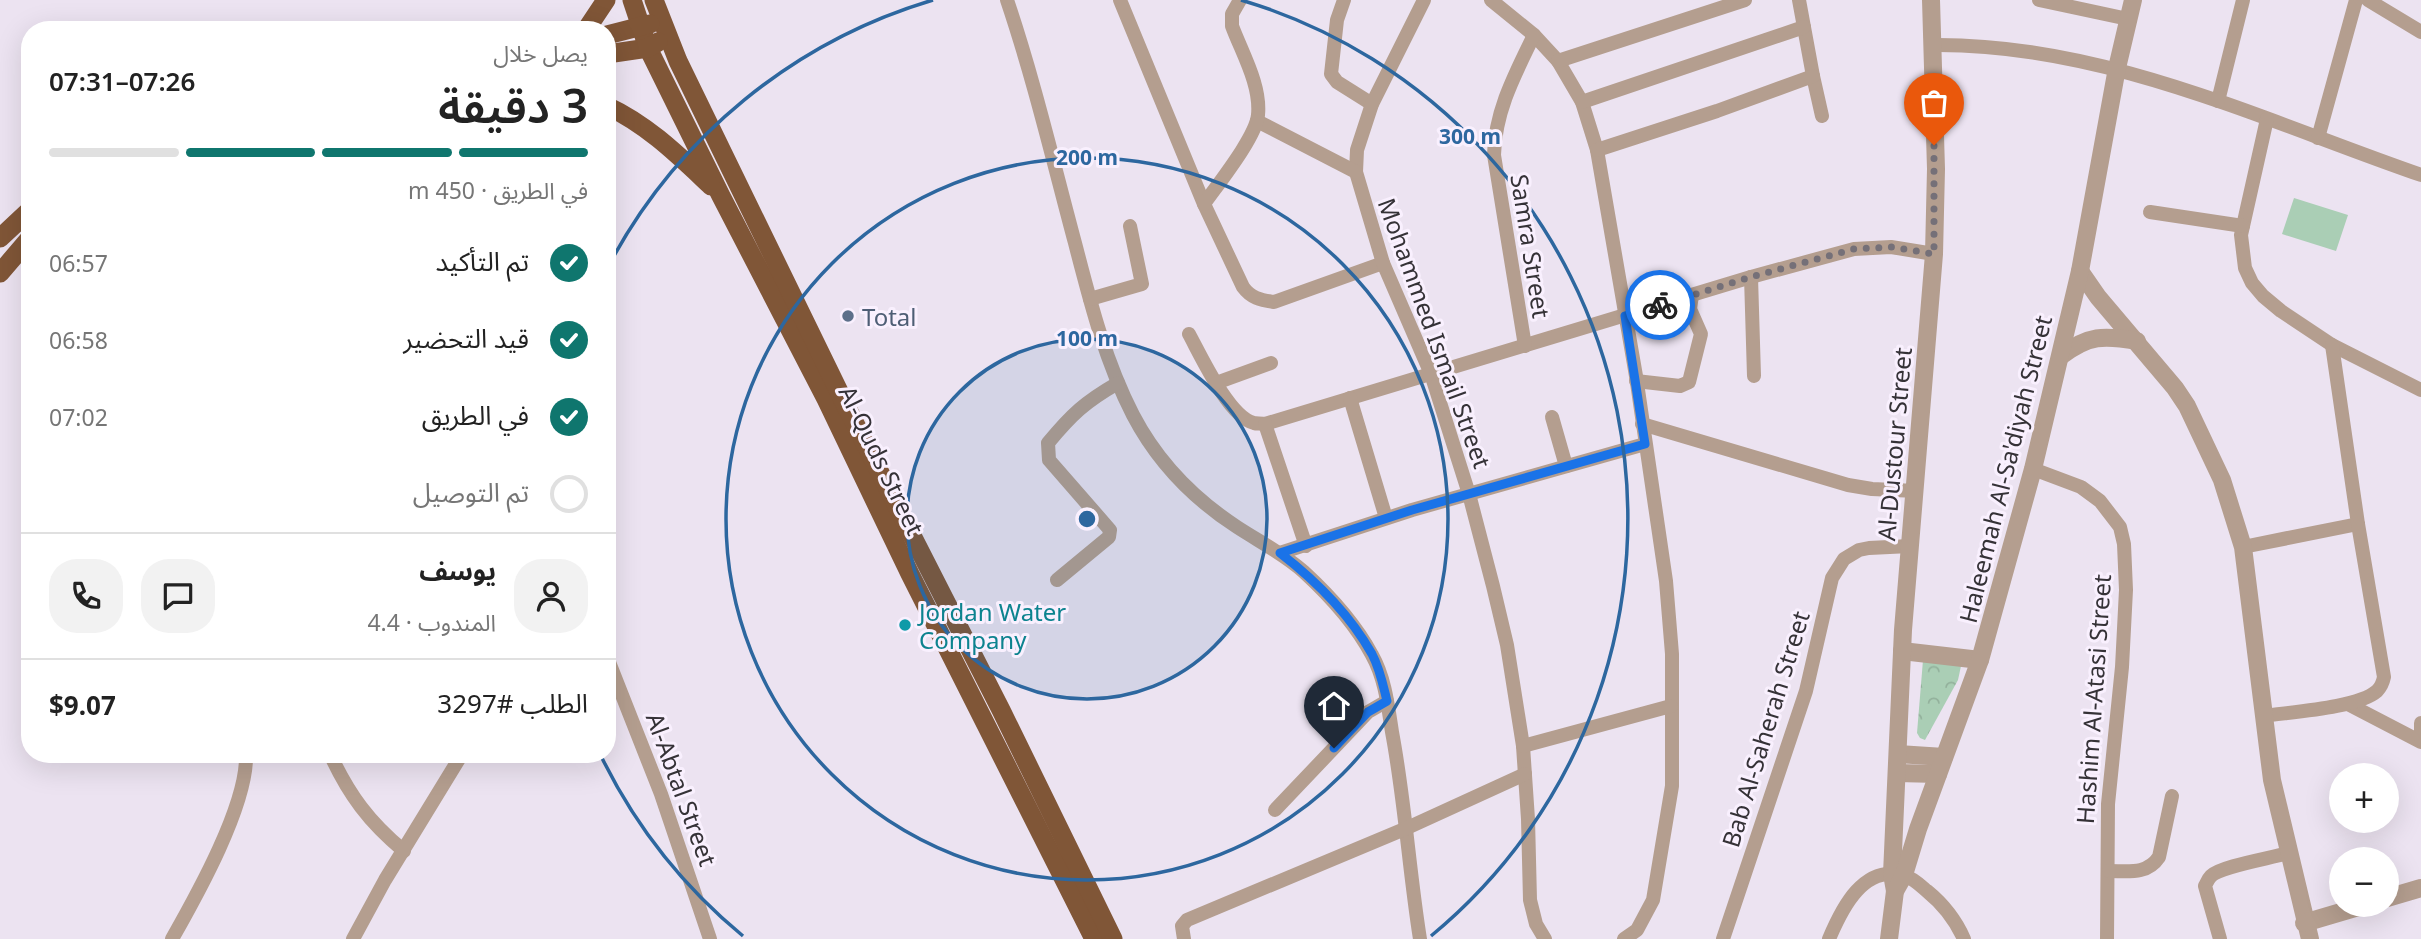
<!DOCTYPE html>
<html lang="ar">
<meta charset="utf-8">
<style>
:root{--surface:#fff;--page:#f2f2f2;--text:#222;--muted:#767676;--line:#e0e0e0;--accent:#0f766e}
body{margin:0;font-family:"Noto Sans","Noto Sans Arabic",sans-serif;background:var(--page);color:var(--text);direction:rtl;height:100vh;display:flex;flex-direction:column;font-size:26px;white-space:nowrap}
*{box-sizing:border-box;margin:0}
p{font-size:23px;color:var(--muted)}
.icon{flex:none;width:38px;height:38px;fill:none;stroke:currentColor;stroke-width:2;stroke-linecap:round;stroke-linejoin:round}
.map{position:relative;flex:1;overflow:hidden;direction:ltr}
.drawer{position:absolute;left:21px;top:21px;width:595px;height:742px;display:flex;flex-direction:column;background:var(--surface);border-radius:28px;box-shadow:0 7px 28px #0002;direction:rtl}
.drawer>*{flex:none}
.controls{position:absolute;left:2329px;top:763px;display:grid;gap:14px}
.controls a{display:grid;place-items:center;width:70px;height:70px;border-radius:50%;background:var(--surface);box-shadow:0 7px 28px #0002;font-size:35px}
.pin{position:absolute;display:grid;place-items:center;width:60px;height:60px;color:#fff;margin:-72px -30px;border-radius:50% 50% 50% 0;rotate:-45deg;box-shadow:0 0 7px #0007}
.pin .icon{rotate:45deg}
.courier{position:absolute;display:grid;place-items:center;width:70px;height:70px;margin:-35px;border:5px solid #1a73e8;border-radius:50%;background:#fff;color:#222;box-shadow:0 2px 9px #0007}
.overview em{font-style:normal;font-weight:600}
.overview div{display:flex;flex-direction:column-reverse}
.overview{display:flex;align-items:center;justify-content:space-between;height:119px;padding:0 28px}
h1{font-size:46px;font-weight:600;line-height:52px}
.bar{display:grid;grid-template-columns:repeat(4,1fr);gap:10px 7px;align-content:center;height:84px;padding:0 28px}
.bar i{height:9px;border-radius:5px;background:var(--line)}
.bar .on{background:var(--accent)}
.bar p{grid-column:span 4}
.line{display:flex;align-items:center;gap:18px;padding:0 28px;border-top:2px solid var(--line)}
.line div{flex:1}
.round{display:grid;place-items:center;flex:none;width:74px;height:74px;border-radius:28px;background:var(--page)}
ol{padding:0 28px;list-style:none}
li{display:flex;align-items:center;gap:21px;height:77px}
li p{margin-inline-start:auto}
li .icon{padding:7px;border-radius:50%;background:var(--accent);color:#fff;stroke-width:4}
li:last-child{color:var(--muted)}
li i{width:38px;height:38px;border:4px solid var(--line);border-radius:50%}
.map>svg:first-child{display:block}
.park{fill:url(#park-crowns)}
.garden{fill:#aaceb5}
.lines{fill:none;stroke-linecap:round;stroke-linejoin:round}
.minor{stroke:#b49e8f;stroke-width:14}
.tertiary{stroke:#b49e8f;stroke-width:18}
.trunk{stroke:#805637;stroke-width:19}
.done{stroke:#757078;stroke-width:7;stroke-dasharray:0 12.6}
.route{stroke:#1a73e8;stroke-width:9}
.ring{fill:none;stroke:#2d679f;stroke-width:3.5}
.service-dot{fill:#5c6f8a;stroke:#f9f0fe;stroke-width:2.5}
.culture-dot{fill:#0f9aa8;stroke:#f9f0fe;stroke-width:2.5}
.labels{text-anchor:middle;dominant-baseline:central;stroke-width:6;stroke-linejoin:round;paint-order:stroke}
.street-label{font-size:24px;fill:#353237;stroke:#f9f0fe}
.service-label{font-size:24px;fill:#4e5e75;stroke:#f9f0fe;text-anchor:start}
.culture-label{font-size:24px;fill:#0d838f;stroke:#f9f0fe;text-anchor:start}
.centre{fill:#2d679f;stroke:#f9f0fe;stroke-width:3.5}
.ring-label{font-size:21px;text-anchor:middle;font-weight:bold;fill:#2d679f;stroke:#f9f0fe;stroke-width:6;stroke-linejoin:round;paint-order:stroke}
</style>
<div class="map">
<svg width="2421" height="939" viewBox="0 0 2421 939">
<defs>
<pattern id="park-crowns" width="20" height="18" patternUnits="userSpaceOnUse" patternTransform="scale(1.75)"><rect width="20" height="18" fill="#aaceb5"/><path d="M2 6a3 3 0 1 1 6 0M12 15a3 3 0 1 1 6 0" fill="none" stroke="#93b19c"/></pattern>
</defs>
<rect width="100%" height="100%" fill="#ece3f1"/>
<path class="park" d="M1923,660L1961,666L1958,680L1925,740L1920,738L1917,733Z"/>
<path class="garden" d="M2294,198L2348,215L2336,251L2282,234Z"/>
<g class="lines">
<g class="minor">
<path d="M1007,0C1034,80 1053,161 1075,243C1090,301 1105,361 1133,415C1157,461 1194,499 1237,527C1260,542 1284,554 1304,572C1329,595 1356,625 1372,655C1385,678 1388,706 1392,732C1405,801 1409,870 1420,939"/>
<path d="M1120,0L1204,204L1243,287C1251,298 1260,300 1274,302L1383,263"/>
<path d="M1344,0L1337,20L1331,74L1337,82L1372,104"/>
<path d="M1424,0L1372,104L1357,150L1356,172L1383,263L1431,374L1469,494L1493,586L1507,645L1523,746L1528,819L1530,900L1536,924L1545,939"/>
<path d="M1491,0L1534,35L1558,61L1582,102L1597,150L1636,376L1666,581L1672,654V786L1653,900L1637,930L1624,939"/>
<path d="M1799,0L1813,76L1822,116"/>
<path d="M2039,0L2128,19"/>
<path d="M2368,0L2421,32"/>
<path d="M1932,45C2104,43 2262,120 2421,175"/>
<path d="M1558,61L1745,0"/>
<path d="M2218,101L2243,0"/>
<path d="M1582,102L1804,27"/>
<path d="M2267,119L2241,235L2245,268L2252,283L2263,296L2281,311L2332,345L2421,390"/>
<path d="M1257,121L1356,172"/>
<path d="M2318,138L2356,0"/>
<path d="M1597,150L1717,111L1813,76"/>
<path d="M1204,204C1218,184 1256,137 1258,115C1261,85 1242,53 1232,26V14L1240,0"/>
<path d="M2150,212L2243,226"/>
<path d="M1751,277L1754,376"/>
<path d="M1090,299L1142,284L1130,226"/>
<path d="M1189,334C1201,356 1229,417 1254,423C1257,424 1261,423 1265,424L1751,277L1854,249L1891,247L1934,254"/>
<path d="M1525,346L1494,155C1495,111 1515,74 1534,35"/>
<path d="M1636,381L1680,386L1689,382L1701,334L1690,309L1692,295"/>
<path d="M1216,383L1271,363"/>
<path d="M1350,398L1386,518"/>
<path d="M1552,417L1566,466"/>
<path d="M1265,424L1306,546"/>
<path d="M1642,424L1848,485L1872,489L1916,491"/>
<path d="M2033,469L2081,487L2100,501L2120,527L2124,544L2126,590L2122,667L2108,804L2107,939"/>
<path d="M2243,547L2358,524"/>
<path d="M1280,553L1412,510L1645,444"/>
<path d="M1057,580L1109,537L1110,530L1049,460L1048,443C1072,414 1085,402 1118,383"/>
<path d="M607,657L661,794L710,939"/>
<path d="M2348,704L2421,742"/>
<path d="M2264,716C2290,712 2358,708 2377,691C2381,687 2383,682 2384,677L2358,524L2332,345"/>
<path d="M2421,723V740"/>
<path d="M1523,746L1671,706"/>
<path d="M330,754C349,795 369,822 404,851"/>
<path d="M1275,810L1368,712L1387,701"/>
<path d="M2109,871C2128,871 2147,875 2159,857L2172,796"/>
<path d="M172,939C197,895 248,804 246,754"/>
<path d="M353,939L385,880L462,754"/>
<path d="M1184,939L1182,926L1187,920L1407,828L1525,774"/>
<path d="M1723,939L1806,691L1832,578L1844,559L1859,550L1869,548L1910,546"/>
<path d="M1829,939C1842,908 1864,863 1905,876C1913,878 1921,886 1927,891C1943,904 1956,921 1964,939"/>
<path d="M2220,939L2205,886C2207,882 2208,879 2211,876C2221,866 2272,858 2288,853"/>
</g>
<g class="tertiary">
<path d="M2080,271L2098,297L2175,388L2187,406L2222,480L2243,547L2272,780L2310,939"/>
<path d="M2061,356C2088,335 2104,335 2137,341"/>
<path d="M1902,651L1980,660"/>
<path d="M1898,754L1944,757"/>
<path d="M1897,773L1938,774"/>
<path d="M1895,891L1892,874L1903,630L1934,254L1936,169L1931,0"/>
<path d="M2387,898L2421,888"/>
<path d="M2304,923L2365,905"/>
<path d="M1889,939L1895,891L1904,875L1918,829L1980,660L2033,469L2080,271L2117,68L2133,0"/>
</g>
<g class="trunk">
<path d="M632,0L648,48L721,196L826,399L910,574L1094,939"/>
<path d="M654,0L678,61L846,406L1001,710L1113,939"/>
<path d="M586,30L606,0"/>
<path d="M607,35L650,24"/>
<path d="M607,54L648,48L658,42"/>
<path d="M607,106C648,125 679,156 711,186"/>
<path d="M0,238L30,210"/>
<path d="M0,273L30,238"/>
</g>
</g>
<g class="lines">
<path class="done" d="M1660,305L1751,277L1854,249L1891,247L1934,254V145"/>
<path class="route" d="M1334,748L1368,712L1387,701C1383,685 1380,669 1372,654C1350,615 1315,580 1280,553L1412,510L1645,444L1625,316L1660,305"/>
</g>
<circle cx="1087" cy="519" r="180" fill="#2d679f" fill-opacity=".12"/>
<g class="ring">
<circle cx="1087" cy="519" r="180"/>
<circle cx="1087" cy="519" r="361"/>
<path d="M743 936A541 541 0 0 1 601 756M609 265A541 541 0 0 1 933 0M1241 0A541 541 0 0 1 1431 936"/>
</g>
<circle class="service-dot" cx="848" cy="316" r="7"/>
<circle class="culture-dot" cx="905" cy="625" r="7"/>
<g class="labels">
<g class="street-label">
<text transform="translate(1531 246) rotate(81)">Samra Street</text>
<text transform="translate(1435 333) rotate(70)">Mohammed Ismail Street</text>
<text transform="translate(1894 444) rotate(-85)">Al-Dustour Street</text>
<text transform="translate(882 460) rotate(64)">Al-Quds Street</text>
<text transform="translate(2005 469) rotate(-76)">Haleemah Al-Sa'diyah Street</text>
<text transform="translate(2093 699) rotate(-86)">Hashim Al-Atasi Street</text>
<text transform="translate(1765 729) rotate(-73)">Bab Al-Saherah Street</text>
<text transform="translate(682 789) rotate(70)">Al-Abtal Street</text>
</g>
<g class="service-label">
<text x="862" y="316">Total</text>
</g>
<g class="culture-label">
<text x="919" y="611">Jordan Water<tspan x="919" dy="28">Company</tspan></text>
</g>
</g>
<circle cx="1087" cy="519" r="10" class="centre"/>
<g class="ring-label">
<text x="1470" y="144">300 m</text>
<text x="1087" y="165">200 m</text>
<text x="1087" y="346">100 m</text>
</g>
</svg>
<div class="controls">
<a>+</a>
<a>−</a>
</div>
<div class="pin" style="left:1934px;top:145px;background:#ea580c"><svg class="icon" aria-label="bag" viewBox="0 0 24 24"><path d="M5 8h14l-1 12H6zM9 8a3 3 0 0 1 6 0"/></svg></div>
<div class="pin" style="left:1334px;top:748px;background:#1f2937"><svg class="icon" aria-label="home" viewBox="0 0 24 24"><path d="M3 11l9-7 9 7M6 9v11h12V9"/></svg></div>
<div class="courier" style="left:1660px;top:305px"><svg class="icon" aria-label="bike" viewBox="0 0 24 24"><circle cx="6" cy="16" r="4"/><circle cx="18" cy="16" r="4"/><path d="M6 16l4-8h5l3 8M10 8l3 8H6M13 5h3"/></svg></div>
<section class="drawer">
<div class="overview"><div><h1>3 دقيقة</h1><p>يصل خلال</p></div><em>07:26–07:31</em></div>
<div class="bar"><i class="on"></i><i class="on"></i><i class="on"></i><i></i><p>في الطريق · 450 m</p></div>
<ol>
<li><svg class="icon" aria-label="check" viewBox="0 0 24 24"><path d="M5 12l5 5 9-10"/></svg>تم التأكيد<p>06:57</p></li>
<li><svg class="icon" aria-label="check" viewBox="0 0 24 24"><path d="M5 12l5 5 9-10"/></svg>قيد التحضير<p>06:58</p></li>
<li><svg class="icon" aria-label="check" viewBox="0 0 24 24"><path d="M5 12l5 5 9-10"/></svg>في الطريق<p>07:02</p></li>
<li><i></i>تم التوصيل</li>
</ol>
<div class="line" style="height:126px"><a class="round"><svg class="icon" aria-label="person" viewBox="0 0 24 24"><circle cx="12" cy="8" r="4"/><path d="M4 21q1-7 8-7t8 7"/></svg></a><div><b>يوسف</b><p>المندوب · 4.4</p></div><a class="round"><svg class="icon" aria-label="chat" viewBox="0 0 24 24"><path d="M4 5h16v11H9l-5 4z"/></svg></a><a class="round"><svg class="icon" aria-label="phone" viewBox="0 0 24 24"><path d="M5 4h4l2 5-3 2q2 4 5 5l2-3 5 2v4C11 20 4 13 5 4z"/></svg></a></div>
<div class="line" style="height:91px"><div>الطلب #3297</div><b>$9.07</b></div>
</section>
</div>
